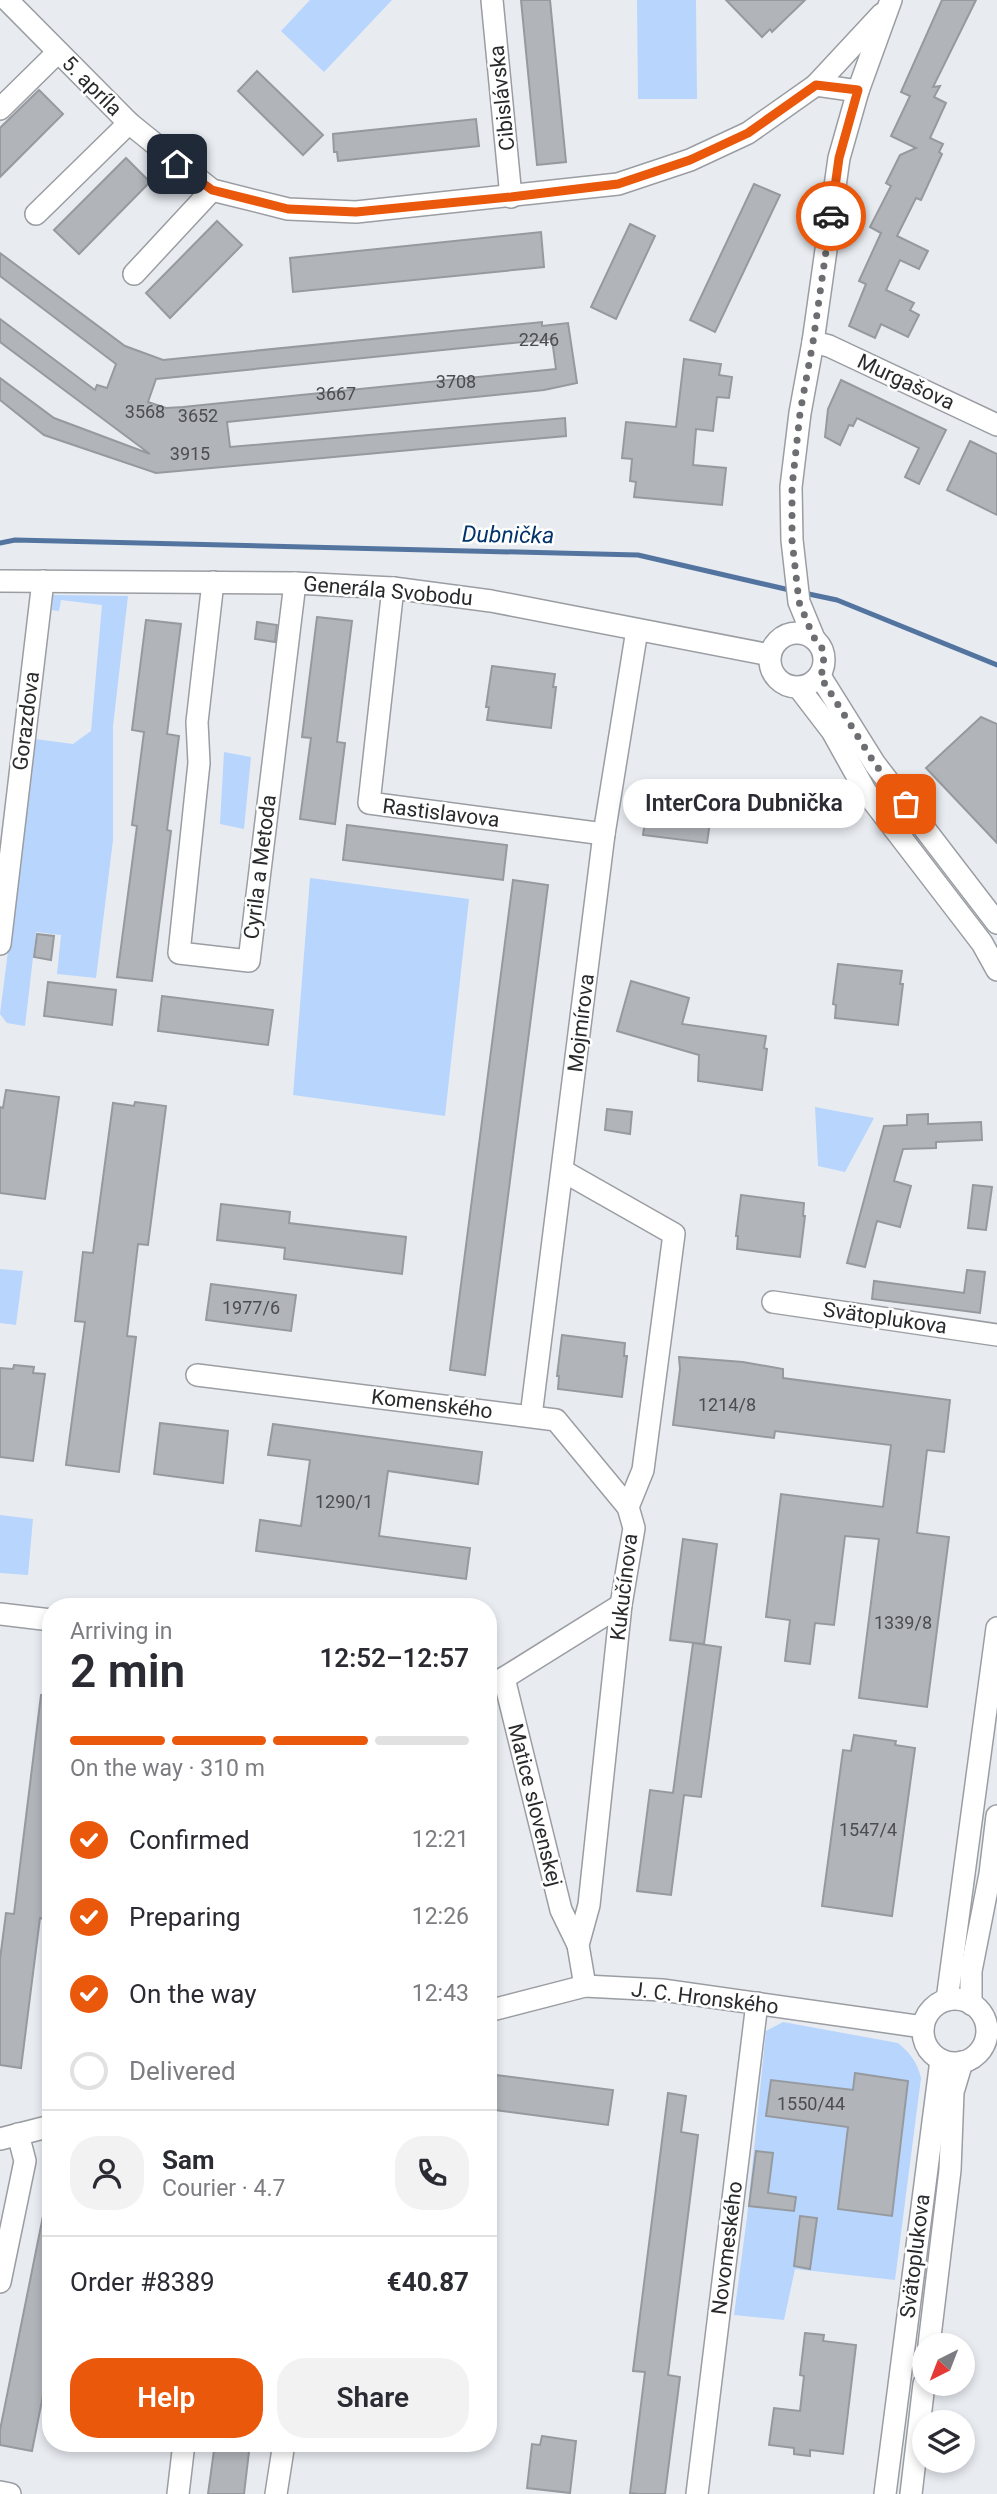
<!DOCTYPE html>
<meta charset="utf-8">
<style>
:root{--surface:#fff;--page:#f2f2f3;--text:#2b2b33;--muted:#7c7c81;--line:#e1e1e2;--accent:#ea580c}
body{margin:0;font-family:Roboto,sans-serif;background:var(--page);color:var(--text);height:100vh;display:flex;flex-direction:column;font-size:26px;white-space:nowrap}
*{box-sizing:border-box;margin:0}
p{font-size:23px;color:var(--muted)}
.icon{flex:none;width:38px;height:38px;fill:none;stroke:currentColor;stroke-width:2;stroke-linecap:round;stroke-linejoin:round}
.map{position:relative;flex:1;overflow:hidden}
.details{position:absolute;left:42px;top:1598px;width:455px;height:854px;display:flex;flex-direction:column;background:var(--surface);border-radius:28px;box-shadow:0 4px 10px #0003}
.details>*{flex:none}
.needle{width:46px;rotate:222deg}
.controls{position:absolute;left:912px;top:2333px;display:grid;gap:14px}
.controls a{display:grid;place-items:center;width:63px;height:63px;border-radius:50%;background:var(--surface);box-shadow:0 4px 10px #0003;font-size:35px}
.pin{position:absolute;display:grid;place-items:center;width:60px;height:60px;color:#fff;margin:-30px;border-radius:14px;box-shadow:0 4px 10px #0006}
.courier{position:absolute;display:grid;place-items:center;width:70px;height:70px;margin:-35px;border:5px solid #ea580c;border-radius:50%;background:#fff;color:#222;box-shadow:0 2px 9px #0007}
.bubble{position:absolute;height:49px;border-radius:24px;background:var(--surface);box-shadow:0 4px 10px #0003;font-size:23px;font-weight:600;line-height:49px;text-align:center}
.head em{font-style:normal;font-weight:600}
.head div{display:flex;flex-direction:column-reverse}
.head{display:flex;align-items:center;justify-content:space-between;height:119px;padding:0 28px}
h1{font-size:46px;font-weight:600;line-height:52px}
.bar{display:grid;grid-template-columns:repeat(4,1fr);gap:10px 7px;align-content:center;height:84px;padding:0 28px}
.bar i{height:9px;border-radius:5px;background:var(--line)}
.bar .selected{background:var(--accent)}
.bar p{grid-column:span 4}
.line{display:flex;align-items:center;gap:18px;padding:0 28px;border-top:2px solid var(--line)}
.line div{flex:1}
.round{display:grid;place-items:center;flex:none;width:74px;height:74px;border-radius:28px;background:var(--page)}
ol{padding:0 28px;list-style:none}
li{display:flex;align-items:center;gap:21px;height:77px}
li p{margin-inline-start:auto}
li .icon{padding:7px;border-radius:50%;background:var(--accent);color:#fff;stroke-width:4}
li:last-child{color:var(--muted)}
li i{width:38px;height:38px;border:4px solid var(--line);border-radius:50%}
.action{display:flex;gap:14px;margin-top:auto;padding:14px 28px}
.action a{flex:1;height:80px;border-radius:28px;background:var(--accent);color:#fff;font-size:28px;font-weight:600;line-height:80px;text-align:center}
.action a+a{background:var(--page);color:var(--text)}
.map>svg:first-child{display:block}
.green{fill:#b7d5fd}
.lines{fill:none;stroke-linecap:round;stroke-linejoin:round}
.stream{stroke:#5474a0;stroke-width:5}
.building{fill:#b1b5ba;stroke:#969a9f;stroke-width:2;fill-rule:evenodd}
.street-casing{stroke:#9a9da2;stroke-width:24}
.street{stroke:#fff;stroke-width:21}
.done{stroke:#6c6e71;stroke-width:7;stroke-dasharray:0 12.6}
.route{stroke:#ea580c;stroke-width:9}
.labels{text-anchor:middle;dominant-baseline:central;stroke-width:5;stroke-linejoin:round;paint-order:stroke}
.number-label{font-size:18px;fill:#4b4d50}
.street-label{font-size:21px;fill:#292a2c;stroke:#fff}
.water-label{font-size:23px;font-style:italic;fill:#03346b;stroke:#fff}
</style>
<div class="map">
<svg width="997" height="2494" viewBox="0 0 997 2494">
<rect width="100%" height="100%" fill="#e8ecf1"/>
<g class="green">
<path d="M310,0H392L324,72L281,31Z"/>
<path d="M637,0H696L697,99H638Z"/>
<path d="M53,595L128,596L113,726V840L96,978L57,974L61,935L36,932L25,1026L7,1023L0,1014L35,739L73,744L91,731L102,605L61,600L59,611L52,610Z"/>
<path d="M224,752L251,757L244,829L220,824Z"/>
<path d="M310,878L469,899L445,1116L293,1095Z"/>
<path d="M815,1107L874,1118L845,1172L818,1166Z"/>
<path d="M0,1269L23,1271L16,1325L0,1323Z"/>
<path d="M0,1515L33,1519L28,1575L0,1573Z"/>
<path d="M783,2022L898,2043C911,2054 917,2062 921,2078L895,2280L795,2269L784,2320L734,2315L747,2217L766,2031Z"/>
</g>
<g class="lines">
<g class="stream">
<path d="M0,543L15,540L638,555L794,591"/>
<path d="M804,593L837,600L997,665"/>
</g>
</g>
<g class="building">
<path d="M521,0H550L566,162L537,165Z"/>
<path d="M726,0H805L772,32L770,29L762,37Z"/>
<path d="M942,0H976L933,87L940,86L934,97L946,103L930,138L943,144L939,152L942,154L921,200L916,198L897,236L928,251L919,269L900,260L886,290L914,303L910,310L919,315L908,337L881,324L875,338L849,326L866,284L859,281L881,233L870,227L891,186L886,183L900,155L916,148L891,136L910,96L901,92Z"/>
<path d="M257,71L323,135L303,155L238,91Z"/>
<path d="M39,90L63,114L0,177V128Z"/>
<path d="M476,119L479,146L338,161L337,152H334L333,134Z"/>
<path d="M126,158L150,182L79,254L54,230Z"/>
<path d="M754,184L780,195L715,332L690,320Z"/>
<path d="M217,221L242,245L170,318L146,293Z"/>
<path d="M630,224L655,236L616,319L591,307Z"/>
<path d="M541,232L544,267L293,292L290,258Z"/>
<path d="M0,253L125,346L163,360L542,322V326L568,323L577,383L544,390L227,422L230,447L565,418L566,436L156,473L44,435L0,400V378L54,418L150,454L0,342V319L95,390L97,385L107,388L116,364L0,276ZM552,339L556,369L183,407L166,408L148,402L156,379Z"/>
<path d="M684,359L721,364L719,375L732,377L729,398L717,397L713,431L696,429L693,465L726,468L722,505L634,497L636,482L630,481L632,459L622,458L626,422L676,427Z"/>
<path d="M841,380L946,430L919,484L905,477L919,448L857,418L853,426L849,425L840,445L825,437L828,409Z"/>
<path d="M970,441L997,454V515L947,490Z"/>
<path d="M317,617L352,621L337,742L345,743L335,824L300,819L311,738L302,737Z"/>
<path d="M146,620L181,624L167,734L179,736L167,830L171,831L152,981L117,977L137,826L132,825L144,732L132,730Z"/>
<path d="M257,622L277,625L275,642L255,639Z"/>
<path d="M492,666L555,674L553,687H556L551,728L487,720L489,707H486Z"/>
<path d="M981,717L997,724V843L926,768Z"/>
<path d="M648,781L711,789L709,802H713L707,843L643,835L645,822H642Z"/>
<path d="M347,825L507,845L503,880L343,860Z"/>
<path d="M513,880L548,885L485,1375L450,1370Z"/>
<path d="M37,934L54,936L51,960L34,957Z"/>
<path d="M838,964L902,971L900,984H903L898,1025L835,1018L836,1005L833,1004Z"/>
<path d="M631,981L689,998L682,1024L766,1036L764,1048L767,1049L762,1090L698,1081L699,1055L617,1031Z"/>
<path d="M48,982L116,990L112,1025L44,1016Z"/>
<path d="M162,996L273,1010L268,1045L158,1031Z"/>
<path d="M6,1090L59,1097L45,1199L0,1193V1107L3,1108Z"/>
<path d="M135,1102L166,1106L148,1245L138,1244L127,1336L136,1337L119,1472L66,1465L85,1322L75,1321L83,1252L93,1253L113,1103L134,1106Z"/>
<path d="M607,1109L632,1112L630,1134L605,1130Z"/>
<path d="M928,1114V1124L981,1122L982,1140L936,1142V1148L903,1149L894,1181L911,1186L900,1227L877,1221L865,1267L847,1263L884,1126L907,1125V1115Z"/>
<path d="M973,1185L992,1187L986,1230L968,1228Z"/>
<path d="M741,1195L804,1203L803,1216H805L800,1257L737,1249L738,1236H736Z"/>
<path d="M221,1204L290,1212L289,1223L406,1237L402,1274L284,1259L285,1248L217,1240Z"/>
<path d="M967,1270L985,1272L980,1313L872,1299L874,1281L964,1293Z"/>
<path d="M211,1284L296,1295L291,1331L206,1320Z"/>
<path d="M562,1335L625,1343L624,1356H627L622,1397L558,1389L559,1376H557Z"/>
<path d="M679,1357L743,1362L783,1369V1378L950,1400L944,1452L927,1450L917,1533L949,1537L927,1707L859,1698L879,1539L845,1536L834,1625L815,1623L810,1664L785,1661L790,1620L766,1617L781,1494L883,1507L891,1445L775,1431L774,1438L673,1425L680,1369Z"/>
<path d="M14,1365L34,1367L33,1373L45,1374L33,1461L0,1457V1368L13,1369Z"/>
<path d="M160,1423L228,1431L223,1483L154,1474Z"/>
<path d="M273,1424L482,1452L478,1484L388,1471L379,1536L470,1548L466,1579L256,1551L260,1520L301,1526L310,1460L268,1455Z"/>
<path d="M683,1539L717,1544L704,1644L670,1640Z"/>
<path d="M693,1643L721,1647L701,1797L684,1795L671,1895L637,1891L650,1790L673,1793Z"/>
<path d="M41,1695L51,1696V1897L48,1920L40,1918L21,2068L0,2065V1959L6,1913L14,1914Z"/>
<path d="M854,1735L896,1741L895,1745L915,1748L892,1916L822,1906L843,1750L851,1751Z"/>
<path d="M855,2073L908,2081L892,2216L838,2209L848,2127L766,2116L771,2080L853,2090Z"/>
<path d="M488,2074L613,2090L608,2125L488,2109Z"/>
<path d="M668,2093L686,2096L681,2132L698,2135L668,2375L680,2377L665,2494H640L630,2493L645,2372L633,2371Z"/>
<path d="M756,2151L773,2153L768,2193L796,2197L794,2211L749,2206Z"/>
<path d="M44,2211L51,2212V2355L32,2451L0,2445V2430Z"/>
<path d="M800,2216L817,2218L810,2269L794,2266Z"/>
<path d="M805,2333L824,2335L823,2341L856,2345L843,2454L810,2450V2456L794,2454V2448L769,2445L774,2408L800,2411L804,2376L800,2375Z"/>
<path d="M542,2436L576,2441L570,2493L527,2488L532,2444L540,2445Z"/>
<path d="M215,2443H250L244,2494H208Z"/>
</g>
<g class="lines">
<g class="street-casing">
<g id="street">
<path d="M7,0L129,123L212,190L288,209L356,212L618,184L690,160L748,133L816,85L858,91"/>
<path d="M492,0L511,197"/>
<path d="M816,85L882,14"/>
<path d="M0,109L58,52"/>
<path d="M36,214L129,123"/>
<path d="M134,274L212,190"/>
<path d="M813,342L829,346L997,425"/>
<path d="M0,581L295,583L393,588L491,601L770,655"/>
<path d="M213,582L197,722L199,763L179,953L249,961L295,583"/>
<path d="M393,588L369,803L604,834"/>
<circle cx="797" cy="660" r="27"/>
<path d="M813,636L799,602L792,540L791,487L800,413L813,342L839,158L858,91L891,0"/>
<path d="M820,676L875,764L997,923"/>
<path d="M799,688L832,731L866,792L982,943L997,970"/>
<path d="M0,944L43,581"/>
<path d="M563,1171L674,1234L643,1470L628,1507L634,1528L621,1605L589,1905L578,1945L585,1986"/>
<path d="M773,1302L997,1335"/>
<path d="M197,1375L556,1420L628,1507"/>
<path d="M531,1416L604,834L637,630"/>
<path d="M0,1614L51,1620"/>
<path d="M504,1678L561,1910L578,1945"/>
<path d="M504,1678L621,1605"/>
<circle cx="955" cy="2031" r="32"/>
<path d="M947,2000L997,1628"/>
<path d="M971,2004V1971L990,1874L997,1816"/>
<path d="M488,2011L585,1986L662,1990L923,2027"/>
<path d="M0,2139L51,2126"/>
<path d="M0,2282L25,2161L18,2134"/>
<path d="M929,2345L950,2170L953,2092L962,2062"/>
<path d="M0,2492L10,2494"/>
<path d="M178,2494L184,2443"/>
<path d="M276,2494L284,2443"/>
<path d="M697,2494L757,2003"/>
<path d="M885,2494L941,2060"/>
<path d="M911,2494L924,2384"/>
</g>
</g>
<use href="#street" class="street"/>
</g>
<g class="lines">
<path class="done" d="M831,216L813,342L800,413L792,487V540L799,602L813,636L824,651L823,670L820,676L875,764L906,804"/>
<path class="route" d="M177,164L212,190L288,209L356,212L511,197L618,184L690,160L748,133L816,85L858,90L839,158L831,216"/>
</g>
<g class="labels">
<g class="number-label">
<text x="539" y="339">2246</text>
<text x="456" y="381">3708</text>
<text x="336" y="393">3667</text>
<text x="145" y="411">3568</text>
<text x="198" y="415">3652</text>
<text x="190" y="453">3915</text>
<text x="251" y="1307">1977/6</text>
<text x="727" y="1404">1214/8</text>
<text x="344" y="1501">1290/1</text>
<text x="903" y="1622">1339/8</text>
<text x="868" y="1829">1547/4</text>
<text x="811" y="2103">1550/44</text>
</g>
<g class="street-label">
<text transform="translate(92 86) rotate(45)">5. apríla</text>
<text transform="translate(502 98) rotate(-96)">Cibislávska</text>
<text transform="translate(906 382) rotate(25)">Murgašova</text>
<text transform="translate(388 591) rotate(5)">Generála Svobodu</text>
<text transform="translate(26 721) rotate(-83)">Gorazdova</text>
<text transform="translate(441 813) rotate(7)">Rastislavova</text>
<text transform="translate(260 867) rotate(-83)">Cyrila a Metoda</text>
<text transform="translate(581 1023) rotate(-83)">Mojmírova</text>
<text transform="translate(885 1318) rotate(8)">Svätoplukova</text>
<text transform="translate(432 1404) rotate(7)">Komenského</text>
<text transform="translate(624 1587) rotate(-83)">Kukučínova</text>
<text transform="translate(535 1805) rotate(76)">Matice slovenskej</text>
<text transform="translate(705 1998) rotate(7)">J. C. Hronského</text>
<text transform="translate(727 2248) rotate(-83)">Novomeského</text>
<text transform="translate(915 2256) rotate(-83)">Svätoplukova</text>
</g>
<g class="water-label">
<text transform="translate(508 535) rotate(1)">Dubnička</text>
</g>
</g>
</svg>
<div class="controls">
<a><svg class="needle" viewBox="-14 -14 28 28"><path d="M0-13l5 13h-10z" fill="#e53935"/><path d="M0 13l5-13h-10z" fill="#7c7c81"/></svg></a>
<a><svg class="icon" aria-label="layers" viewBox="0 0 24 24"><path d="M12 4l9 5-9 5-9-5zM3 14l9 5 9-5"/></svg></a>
</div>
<div class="pin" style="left:906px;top:804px;background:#ea580c"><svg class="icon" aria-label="bag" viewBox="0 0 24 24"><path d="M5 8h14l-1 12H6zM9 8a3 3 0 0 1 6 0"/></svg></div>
<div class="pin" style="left:177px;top:164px;background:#1f2937"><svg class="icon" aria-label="home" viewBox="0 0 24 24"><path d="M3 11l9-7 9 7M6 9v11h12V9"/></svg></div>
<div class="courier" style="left:831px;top:216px"><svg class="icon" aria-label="car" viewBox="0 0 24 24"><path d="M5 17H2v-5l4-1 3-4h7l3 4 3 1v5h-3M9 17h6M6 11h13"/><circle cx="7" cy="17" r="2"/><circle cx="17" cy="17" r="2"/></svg></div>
<div class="bubble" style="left:623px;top:779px;width:242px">InterCora Dubnička</div>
<section class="details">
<div class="head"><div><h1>2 min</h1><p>Arriving in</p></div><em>12:52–12:57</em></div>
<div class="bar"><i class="selected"></i><i class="selected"></i><i class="selected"></i><i></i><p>On the way · 310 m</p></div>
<ol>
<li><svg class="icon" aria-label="check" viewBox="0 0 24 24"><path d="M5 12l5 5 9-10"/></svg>Confirmed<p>12:21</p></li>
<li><svg class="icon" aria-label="check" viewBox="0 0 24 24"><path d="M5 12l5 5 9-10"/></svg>Preparing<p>12:26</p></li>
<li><svg class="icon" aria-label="check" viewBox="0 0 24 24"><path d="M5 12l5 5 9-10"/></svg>On the way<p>12:43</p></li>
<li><i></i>Delivered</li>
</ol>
<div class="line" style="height:126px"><a class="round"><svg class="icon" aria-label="person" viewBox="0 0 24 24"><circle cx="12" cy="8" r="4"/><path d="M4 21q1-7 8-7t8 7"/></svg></a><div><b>Sam</b><p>Courier · 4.7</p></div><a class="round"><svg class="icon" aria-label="phone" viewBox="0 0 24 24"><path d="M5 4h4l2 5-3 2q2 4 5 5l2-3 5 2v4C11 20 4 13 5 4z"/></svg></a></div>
<div class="line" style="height:91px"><div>Order #8389</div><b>€40.87</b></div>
<div class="action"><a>Help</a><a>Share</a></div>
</section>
</div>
